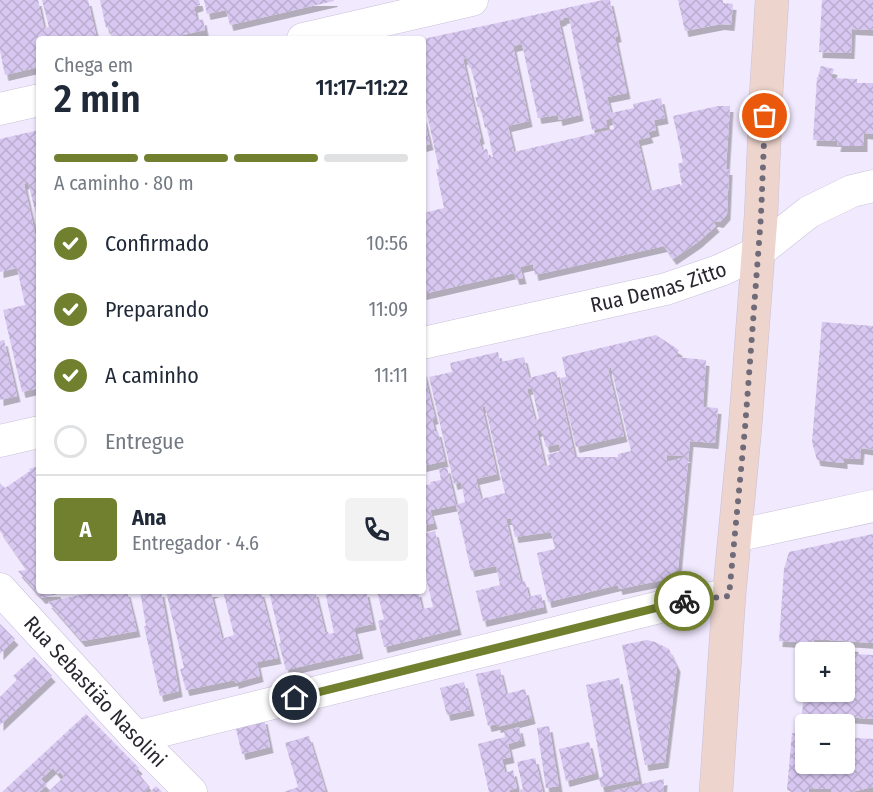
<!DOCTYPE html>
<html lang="pt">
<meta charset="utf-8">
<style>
:root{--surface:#fff;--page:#f2f2f3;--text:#1f2937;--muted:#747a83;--line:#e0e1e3;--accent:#71802e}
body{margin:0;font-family:"Fira Sans Condensed",sans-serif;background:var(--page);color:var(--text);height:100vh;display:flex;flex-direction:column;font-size:22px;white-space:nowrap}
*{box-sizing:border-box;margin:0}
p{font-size:20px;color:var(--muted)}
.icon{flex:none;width:33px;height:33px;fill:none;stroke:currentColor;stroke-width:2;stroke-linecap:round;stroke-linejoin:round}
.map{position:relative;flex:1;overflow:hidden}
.sheet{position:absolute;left:36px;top:36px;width:390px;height:558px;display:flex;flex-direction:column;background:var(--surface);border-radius:6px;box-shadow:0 2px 4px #0004}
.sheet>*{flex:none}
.buttons{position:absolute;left:795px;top:642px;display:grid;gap:12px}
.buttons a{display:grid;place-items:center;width:60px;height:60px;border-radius:6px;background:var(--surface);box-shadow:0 2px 4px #0004;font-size:30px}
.pin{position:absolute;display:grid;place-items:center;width:51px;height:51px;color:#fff;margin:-26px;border:3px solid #fff;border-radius:50%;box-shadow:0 2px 6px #0007}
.courier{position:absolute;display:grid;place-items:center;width:60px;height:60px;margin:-30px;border:4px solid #71802e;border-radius:50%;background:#fff;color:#222;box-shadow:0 2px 8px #0007}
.headline em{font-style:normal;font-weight:600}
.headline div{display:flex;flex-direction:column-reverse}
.headline{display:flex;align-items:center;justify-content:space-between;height:102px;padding:0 18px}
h1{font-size:39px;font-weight:600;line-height:45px}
.bar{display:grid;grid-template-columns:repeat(4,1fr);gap:9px 6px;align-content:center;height:72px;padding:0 18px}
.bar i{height:8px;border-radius:4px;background:var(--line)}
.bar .on{background:var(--accent)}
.bar p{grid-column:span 4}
.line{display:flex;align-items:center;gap:15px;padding:0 18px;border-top:2px solid var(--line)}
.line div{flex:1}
.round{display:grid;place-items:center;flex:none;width:63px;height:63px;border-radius:6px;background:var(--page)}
ol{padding:0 18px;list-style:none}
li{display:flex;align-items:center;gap:18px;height:66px}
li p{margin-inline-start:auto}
li .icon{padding:6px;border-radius:50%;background:var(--accent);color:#fff;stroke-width:4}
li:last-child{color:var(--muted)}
li i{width:33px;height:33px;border:3px solid var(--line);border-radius:50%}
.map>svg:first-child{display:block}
.building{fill:url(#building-cross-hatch);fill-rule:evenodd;filter:url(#shadow)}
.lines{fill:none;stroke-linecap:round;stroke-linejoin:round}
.street-casing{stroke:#cac0d8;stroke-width:33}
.secondary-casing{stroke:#cac0d8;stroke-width:34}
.street{stroke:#fff;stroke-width:32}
.secondary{stroke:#edd4cc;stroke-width:33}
.done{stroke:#706b78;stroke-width:6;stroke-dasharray:0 10.8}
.route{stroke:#71802e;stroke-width:8}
.labels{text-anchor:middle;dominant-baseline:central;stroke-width:5;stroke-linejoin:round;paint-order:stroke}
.street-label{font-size:21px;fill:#2b2730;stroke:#fff}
</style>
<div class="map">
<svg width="873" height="792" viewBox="0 0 873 792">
<defs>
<pattern id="building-cross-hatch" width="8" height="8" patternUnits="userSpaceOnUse" patternTransform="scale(1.5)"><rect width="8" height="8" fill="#d8c8f1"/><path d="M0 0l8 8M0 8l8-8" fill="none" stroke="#baaccf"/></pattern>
<filter id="shadow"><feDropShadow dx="3.5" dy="6" stdDeviation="0" flood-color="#0004"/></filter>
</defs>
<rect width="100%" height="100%" fill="#f1e9fe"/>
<g class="building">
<path d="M0,0H38L44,28L49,27L42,0H88L97,39H39V67L5,75L0,51Z"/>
<path d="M100,0H199L200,5L194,7L197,21L203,19L205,30L165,39H112L109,27L106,28Z"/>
<path d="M204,0H334V1L230,25L226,10L207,14Z"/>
<path d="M603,0H610L618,36L615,37L627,93L607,97L611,113L634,108L633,104L661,98L665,118L654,120L656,130L648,132L650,137L638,140L650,191L680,184L681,186L682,185L678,164L683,162L673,116L718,106H730L726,169H729L727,214L720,222L715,221L713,222L716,226L698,242L673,259L664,246L535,275L533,264L520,267L523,278L516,279L514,273L423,294V213L444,208L436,169H439L423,95V39ZM569,17L592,130L607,127L606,120L612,118L614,129L514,152L508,126L529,121L513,46L522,44L538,118L558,115L559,120L580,115L559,21L564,19L563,18ZM467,58L469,68L471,67L478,97H475L478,107L480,106L485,128L487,127L493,157H489L487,149L482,150L479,139L481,138L463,59Z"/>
<path d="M678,0H723V3L733,4L731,25L721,24L685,31Z"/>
<path d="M822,0H873V30L852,29L851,53L819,52Z"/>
<path d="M821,66L834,69L831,78L857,79V83H873V134L864,133V146H837L838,141L813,140L817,77H818Z"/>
<path d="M423,115L430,144L423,146Z"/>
<path d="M39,130V226L28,182L24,184L39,251V388L22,392L3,310L25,305L17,268L0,272V139Z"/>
<path d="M822,322L873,326V450L861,448L860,459L844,458V463L817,460L812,442Z"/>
<path d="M656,335L679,350L676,357L706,360L703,407L718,408L715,443L690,441L678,569L663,580L619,589L618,585L548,602L537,553L555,549L551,532L515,537L511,519H506L521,582L525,581L529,597L541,594L544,607L483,621L476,591L500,585L496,566L471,571L456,505L430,510L434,523L423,526V486L431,484L430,482L441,480L439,469L447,467L456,505L465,502L461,482L454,484L429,377L452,372L450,363L498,352L500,362L524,357L529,378L556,371L575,457H618V454L631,451L611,367L608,369L624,436L576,447L560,378L566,377L562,357ZM532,388L539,419L535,420L527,389ZM485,406L505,493L481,499L476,479L497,474L482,407ZM541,430L546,447L559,444L561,451L547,455L550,465L545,466L537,431ZM667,455L688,456L667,462Z"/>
<path d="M4,340L17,396L0,400V341Z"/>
<path d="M423,369L435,418L432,419L435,431H438L445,461L423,466Z"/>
<path d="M39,466V591H57L58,594L42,598L18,571L27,570L0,531V483L5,488L30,471L29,469Z"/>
<path d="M435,531L458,629L384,647L378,621L384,619L377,591H418L422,609L433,607L423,565V534Z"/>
<path d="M873,534V643L814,639V643L779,641L784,569L789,552Z"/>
<path d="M98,591H127L137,631L82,641L48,602Z"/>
<path d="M140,591H161L179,691L160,696L144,626H146Z"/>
<path d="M166,591H216L211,593L222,639L234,635L223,591H261L278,658L257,662L260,676L235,683V680L186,690L180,669L184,668Z"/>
<path d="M269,591H315L325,632H328L329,634L334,633L325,591H366L373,624L354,628L360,653L286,670L279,644L281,643Z"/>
<path d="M0,624L15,639L0,654Z"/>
<path d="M647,640L655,642L669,649L677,666L665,762L645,765L622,645Z"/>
<path d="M833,644L855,646L854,654L873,655V719L802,714L804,692H844V652H832Z"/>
<path d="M34,657L52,676L0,725V697L17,680L13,676Z"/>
<path d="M500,669L506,694L525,689L532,718L497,727V724L488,726L476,674Z"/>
<path d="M619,678L639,780L601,787L599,778L603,776L586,685Z"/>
<path d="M464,682L471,710L447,715L440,688Z"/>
<path d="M86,714L139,768L136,771L150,787L145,792H48L64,777L60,772L58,774L53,768L41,779L47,785L39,792H2Z"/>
<path d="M264,718L270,747L242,754L235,725Z"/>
<path d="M549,726L559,786L546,788L537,728Z"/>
<path d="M519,727L522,740L508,744L511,757L502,759L505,773L513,770L517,788L510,790V792H489L478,744L505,737L504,731Z"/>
<path d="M792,733L806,734V764H844V737L873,739V787L851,792H831V789L809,788V792H792L787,790Z"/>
<path d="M309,736L326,792H284L298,787L285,743Z"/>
<path d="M589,742L596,773L566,781L559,749Z"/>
<path d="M535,758L543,792H519V790L523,789L517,762Z"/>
<path d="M664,779L663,792H612V791Z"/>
<path d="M156,786L162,792H150Z"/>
</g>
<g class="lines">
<g class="street-casing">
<g id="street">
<path d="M303,39L472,0"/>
<path d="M0,109L39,100"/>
<path id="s1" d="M423,343L666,289L721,270L757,253L809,212L852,191L873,186"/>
<path d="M0,441L39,432"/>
<path d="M735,536L873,506"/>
<path id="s2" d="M0,589L136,737L191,792"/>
<path d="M136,737L680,602L729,596"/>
</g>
</g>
<g class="secondary-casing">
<path id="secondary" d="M716,792L729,596L745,428L761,216L766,96L772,0"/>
</g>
<use href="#street" class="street"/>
<use href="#secondary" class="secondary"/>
</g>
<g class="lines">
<path class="done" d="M684,601L729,596L745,428L761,216L765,116"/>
<path class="route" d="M295,698L684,601"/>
</g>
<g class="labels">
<g class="street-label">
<text stroke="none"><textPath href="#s1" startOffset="242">Rua Demas Zitto</textPath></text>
<text stroke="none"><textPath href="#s2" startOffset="140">Rua Sebastião Nasolini</textPath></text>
</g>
</g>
</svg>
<div class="buttons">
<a>+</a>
<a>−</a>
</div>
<div class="pin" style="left:765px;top:116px;background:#ea580c"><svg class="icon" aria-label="bag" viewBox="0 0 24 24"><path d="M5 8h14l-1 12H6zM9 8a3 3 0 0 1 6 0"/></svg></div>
<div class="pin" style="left:295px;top:698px;background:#1f2937"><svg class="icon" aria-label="home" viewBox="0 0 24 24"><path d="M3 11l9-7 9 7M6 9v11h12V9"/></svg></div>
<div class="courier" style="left:684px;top:601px"><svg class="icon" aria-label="bike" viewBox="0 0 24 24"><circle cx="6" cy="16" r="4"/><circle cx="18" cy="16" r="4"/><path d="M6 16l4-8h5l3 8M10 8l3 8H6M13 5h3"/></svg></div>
<section class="sheet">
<div class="headline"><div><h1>2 min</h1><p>Chega em</p></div><em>11:17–11:22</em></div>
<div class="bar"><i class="on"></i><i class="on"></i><i class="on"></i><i></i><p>A caminho · 80 m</p></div>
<ol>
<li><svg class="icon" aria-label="check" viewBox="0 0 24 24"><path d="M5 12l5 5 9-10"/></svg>Confirmado<p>10:56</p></li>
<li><svg class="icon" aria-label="check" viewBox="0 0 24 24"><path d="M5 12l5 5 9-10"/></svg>Preparando<p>11:09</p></li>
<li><svg class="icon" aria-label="check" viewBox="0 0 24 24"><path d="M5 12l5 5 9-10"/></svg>A caminho<p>11:11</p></li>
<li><i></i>Entregue</li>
</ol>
<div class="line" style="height:108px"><b class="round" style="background:var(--accent);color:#fff">A</b><div><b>Ana</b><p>Entregador · 4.6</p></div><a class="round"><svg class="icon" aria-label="phone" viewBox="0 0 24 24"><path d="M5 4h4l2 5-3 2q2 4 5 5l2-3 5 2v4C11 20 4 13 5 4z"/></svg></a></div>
</section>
</div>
